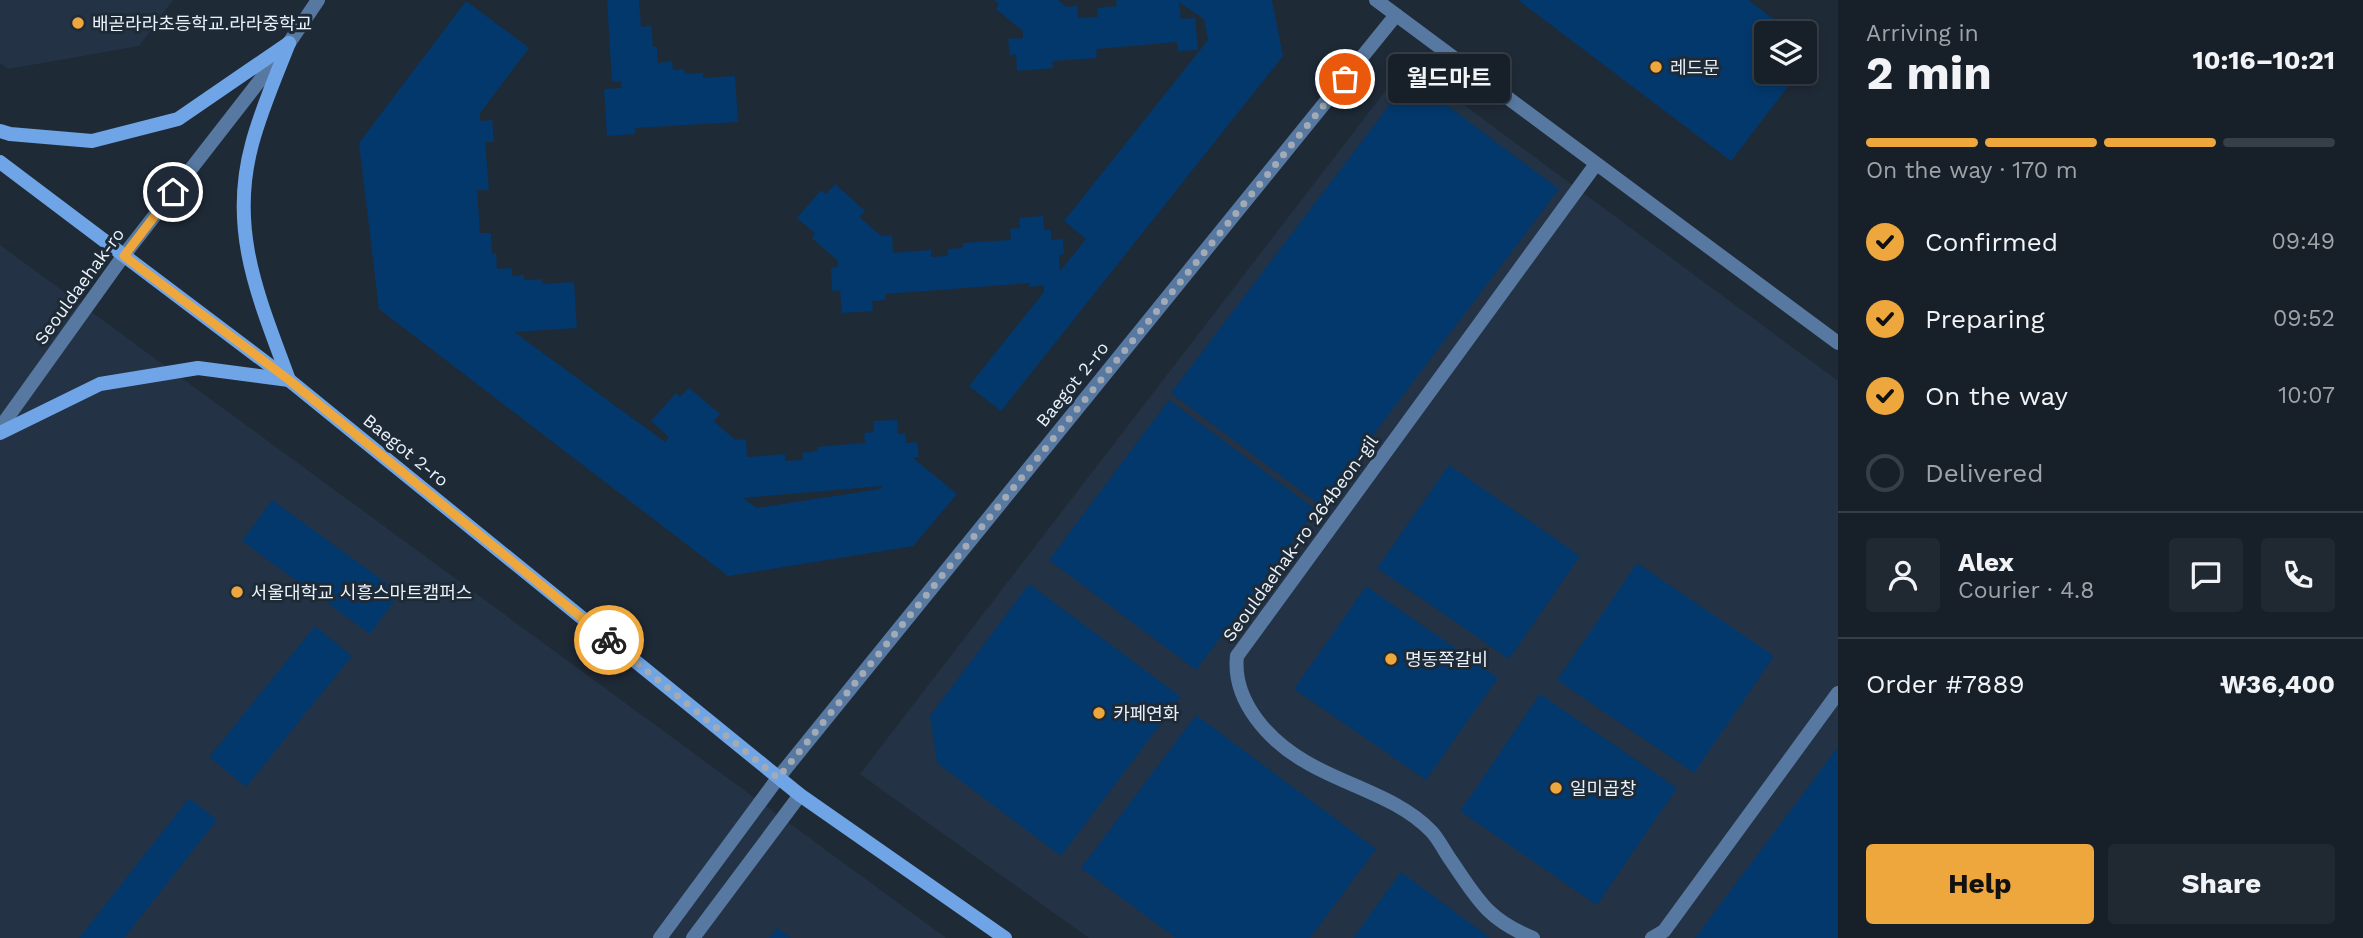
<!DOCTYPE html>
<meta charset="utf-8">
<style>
:root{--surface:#172029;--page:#202831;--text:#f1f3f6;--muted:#9ea3a8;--line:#363e46;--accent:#eea73c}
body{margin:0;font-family:"Work Sans","Noto Sans KR",sans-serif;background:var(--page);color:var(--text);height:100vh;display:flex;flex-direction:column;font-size:26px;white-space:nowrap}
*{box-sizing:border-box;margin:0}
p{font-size:23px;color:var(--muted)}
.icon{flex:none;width:38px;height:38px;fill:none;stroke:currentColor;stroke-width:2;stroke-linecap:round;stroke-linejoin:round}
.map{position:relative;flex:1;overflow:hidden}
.sheet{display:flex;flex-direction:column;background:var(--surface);width:525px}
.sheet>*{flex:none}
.controls{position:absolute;left:1754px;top:21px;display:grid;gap:14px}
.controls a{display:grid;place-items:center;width:63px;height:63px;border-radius:7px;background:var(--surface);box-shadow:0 4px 10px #0003,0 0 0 2px var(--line);font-size:35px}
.pin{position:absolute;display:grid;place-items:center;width:60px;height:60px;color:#fff;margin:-30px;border:4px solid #fff;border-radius:50%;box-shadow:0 2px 7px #0007}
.courier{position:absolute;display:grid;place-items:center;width:70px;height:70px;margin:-35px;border:5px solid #eea73c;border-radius:50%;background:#fff;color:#222;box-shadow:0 2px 9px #0007}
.bubble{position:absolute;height:49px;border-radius:7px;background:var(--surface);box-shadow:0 4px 10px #0003,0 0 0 2px var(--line);font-size:23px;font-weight:700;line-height:49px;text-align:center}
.overview em{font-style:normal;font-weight:700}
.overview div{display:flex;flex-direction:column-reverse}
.overview{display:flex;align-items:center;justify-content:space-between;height:119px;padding:0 28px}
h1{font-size:46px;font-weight:700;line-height:52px}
.bar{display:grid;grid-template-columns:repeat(4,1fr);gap:10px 7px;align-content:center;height:84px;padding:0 28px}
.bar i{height:9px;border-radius:5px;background:var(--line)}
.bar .active{background:var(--accent)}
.bar p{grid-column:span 4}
.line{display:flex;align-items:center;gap:18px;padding:0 28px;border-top:2px solid var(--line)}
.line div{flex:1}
.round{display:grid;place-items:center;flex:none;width:74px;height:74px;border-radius:7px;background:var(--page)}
ol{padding:0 28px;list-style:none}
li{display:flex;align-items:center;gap:21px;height:77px}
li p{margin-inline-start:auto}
li .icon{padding:7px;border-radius:50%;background:var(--accent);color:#111;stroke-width:4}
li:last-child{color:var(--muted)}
li i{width:38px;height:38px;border:4px solid var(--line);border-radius:50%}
.cta{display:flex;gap:14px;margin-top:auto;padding:14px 28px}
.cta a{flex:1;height:80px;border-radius:7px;background:var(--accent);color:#111;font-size:28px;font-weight:700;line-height:80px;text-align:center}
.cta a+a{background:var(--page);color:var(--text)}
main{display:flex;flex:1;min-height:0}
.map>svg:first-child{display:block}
.built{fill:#233345}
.building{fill:#03386c;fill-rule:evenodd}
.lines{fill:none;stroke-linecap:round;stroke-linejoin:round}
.service{stroke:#5779a1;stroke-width:14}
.minor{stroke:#5779a1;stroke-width:14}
.tertiary{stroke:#5779a1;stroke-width:14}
.secondary{stroke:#6fa5e6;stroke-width:14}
.done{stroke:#a2abb5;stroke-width:7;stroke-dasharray:0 12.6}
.route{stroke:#eea73c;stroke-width:9}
.poi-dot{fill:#eea73c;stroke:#1f2a37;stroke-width:2.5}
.labels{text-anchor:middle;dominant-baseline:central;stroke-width:6;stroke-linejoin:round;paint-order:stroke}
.poi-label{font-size:18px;fill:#e9f1f9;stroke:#1f2a37;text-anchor:start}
.street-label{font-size:18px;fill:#e9f1f9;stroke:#1f2a37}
</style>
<main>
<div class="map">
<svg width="1838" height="938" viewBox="0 0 1838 938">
<rect width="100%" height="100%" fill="#1f2a37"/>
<g class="built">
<path d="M0,0H173L139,46L8,69L0,63Z"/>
<path d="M1407,63L1838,381V938H1089L860,774Z"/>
<path d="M0,245L946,938H0Z"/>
</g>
<g class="building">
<path d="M607,0H639L641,27L651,26L653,47H657L658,63L672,61L673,70L684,69L685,74L703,73V78L735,76L738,122L635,128V134L607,136L604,89L622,88L621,81L612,82Z"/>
<path d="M994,0H1058L1066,7L1077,6L1078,18L1098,17L1097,8L1117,6L1116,0H1272L1283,56L1001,411L969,386L1044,292L1043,285L1030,287V283L885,294L886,300L872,301L873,311L842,313L840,290L832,291L831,268L838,267V261L812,238L815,233L797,218L821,190L826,194L835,184L865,211L859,217L881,236L892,235L893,253L931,250V257L948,256V249L963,248V243L1011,240L1010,229L1020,228L1019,218L1043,216L1044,230H1051V240L1063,239L1064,254L1059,255L1060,271L1086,239L1064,221L1208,40L1204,19L1179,2L1181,19L1195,18L1198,50L1178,51L1177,42L1096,49L1097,58L1052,61L1053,68L1017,71L1016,54L1010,55L1008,39L1023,38V31L996,9L999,4Z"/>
<path d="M1518,0H1748L1792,33H1766V72H1799L1731,161Z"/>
<path d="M466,1L529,48L480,113V121L492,120L494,142H485L489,190H477L480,233H491L492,254L496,253L497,269L512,268V276L524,275V280L542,279V284L574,282L577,328L514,332L665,442L669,437L651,421L676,393L680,397L689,388L720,414L714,421L735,440L746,439L747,457L785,454V461L803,460L802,453L817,451V447L865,443L864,433L874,432L873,421L897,420L898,434L905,433L906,443L917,442L919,457L913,458L957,494L913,546L728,576L379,309L359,143ZM882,486L880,489L757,508L743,498Z"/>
<path d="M1804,42L1815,51L1804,65Z"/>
<path d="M1433,95L1559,189L1320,505L1171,393L1394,99Z"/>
<path d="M1169,400L1316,510L1196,670L1049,560Z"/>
<path d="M1449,465L1580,556L1509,659L1377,568Z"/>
<path d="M272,500L400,593L370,634L242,541Z"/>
<path d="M1637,563L1774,656L1694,773L1557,680Z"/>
<path d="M1029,584L1181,697L1061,856L937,763L930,716Z"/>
<path d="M1366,586L1498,678L1426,780L1294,689Z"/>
<path d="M315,626L352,656L246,787L209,757Z"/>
<path d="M1540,694L1677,788L1597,905L1460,811Z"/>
<path d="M1196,715L1376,849L1310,938H1176L1081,868Z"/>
<path d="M1838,747V938H1695Z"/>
<path d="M189,798L217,820L124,938H79Z"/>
<path d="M1401,872L1490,938H1353Z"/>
<path d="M777,928L791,938H769Z"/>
</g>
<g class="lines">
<g class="service">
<path d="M1533,938C1486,919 1477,898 1450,859C1444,850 1439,840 1432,832C1399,797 1346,786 1306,762C1269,741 1232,701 1237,656L1596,164"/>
<path d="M1652,938L1664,931L1838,693"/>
</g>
<g class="minor">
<path d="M660,938L778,778"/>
<path d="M693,938L800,795"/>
</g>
<g class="tertiary">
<path d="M1376,0L1838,343"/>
<path d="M0,428L124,255L289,43L318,0"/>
<path d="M778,778L1396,15"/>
</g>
<g class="secondary">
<path d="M0,131L10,134L92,141L178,119L289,43"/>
<path d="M0,162L289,380L800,795L1005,938"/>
<path d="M0,433L100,384L198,368L289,380C260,300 228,232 252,144C261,110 276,76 289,43"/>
</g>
</g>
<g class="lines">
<path class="done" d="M609,640L778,778L1345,79"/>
<path class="route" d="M173,192L124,256L289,380L609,640"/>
</g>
<g class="poi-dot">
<circle cx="78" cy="23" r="7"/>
<circle cx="1656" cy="67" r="7"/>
<circle cx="237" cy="592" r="7"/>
<circle cx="1391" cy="659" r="7"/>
<circle cx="1099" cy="713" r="7"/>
<circle cx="1556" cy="788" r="7"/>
</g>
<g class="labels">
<g class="poi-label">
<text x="92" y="23">배곧라라초등학교.라라중학교</text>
<text x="1670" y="67">레드문</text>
<text x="251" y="592">서울대학교 시흥스마트캠퍼스</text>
<text x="1405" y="659">명동쪽갈비</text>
<text x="1113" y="713">카페연화</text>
<text x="1570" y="788">일미곱창</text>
</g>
<g class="street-label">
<text transform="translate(79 286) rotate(-54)">Seouldaehak-ro</text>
<text transform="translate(1072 384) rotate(-51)">Baegot 2-ro</text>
<text transform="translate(406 450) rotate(39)">Baegot 2-ro</text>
<text transform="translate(1300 538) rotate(-54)">Seouldaehak-ro 264beon-gil</text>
</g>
</g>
</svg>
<div class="controls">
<a><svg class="icon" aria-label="layers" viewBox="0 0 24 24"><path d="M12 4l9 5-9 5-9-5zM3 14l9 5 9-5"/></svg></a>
</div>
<div class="pin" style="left:1345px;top:79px;background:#ea580c"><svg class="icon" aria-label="bag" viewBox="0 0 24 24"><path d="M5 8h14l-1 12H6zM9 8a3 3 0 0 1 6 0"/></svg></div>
<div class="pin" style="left:173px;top:192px;background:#1f2937"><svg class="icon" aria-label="home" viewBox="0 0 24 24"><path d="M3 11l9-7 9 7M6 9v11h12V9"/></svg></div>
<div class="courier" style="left:609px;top:640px"><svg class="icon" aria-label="bike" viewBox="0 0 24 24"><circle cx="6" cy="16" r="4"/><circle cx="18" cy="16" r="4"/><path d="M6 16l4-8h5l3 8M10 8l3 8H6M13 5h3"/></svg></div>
<div class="bubble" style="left:1388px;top:54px;width:122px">월드마트</div>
</div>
<section class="sheet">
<div class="overview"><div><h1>2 min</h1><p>Arriving in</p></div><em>10:16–10:21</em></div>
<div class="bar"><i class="active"></i><i class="active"></i><i class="active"></i><i></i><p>On the way · 170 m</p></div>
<ol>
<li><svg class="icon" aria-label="check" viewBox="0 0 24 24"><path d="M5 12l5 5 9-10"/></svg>Confirmed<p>09:49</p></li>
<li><svg class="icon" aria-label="check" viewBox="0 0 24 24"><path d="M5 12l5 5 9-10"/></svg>Preparing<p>09:52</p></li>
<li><svg class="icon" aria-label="check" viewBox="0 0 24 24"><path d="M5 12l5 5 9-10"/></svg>On the way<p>10:07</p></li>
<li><i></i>Delivered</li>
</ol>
<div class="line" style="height:126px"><a class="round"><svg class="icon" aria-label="person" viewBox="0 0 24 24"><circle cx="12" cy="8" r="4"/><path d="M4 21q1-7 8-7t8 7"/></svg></a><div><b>Alex</b><p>Courier · 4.8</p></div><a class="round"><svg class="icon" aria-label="chat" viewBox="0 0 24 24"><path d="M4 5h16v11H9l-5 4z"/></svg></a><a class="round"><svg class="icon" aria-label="phone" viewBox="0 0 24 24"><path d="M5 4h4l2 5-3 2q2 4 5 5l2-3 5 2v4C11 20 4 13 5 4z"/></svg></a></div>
<div class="line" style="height:91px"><div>Order #7889</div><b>₩36,400</b></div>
<div class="cta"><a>Help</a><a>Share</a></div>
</section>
</main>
